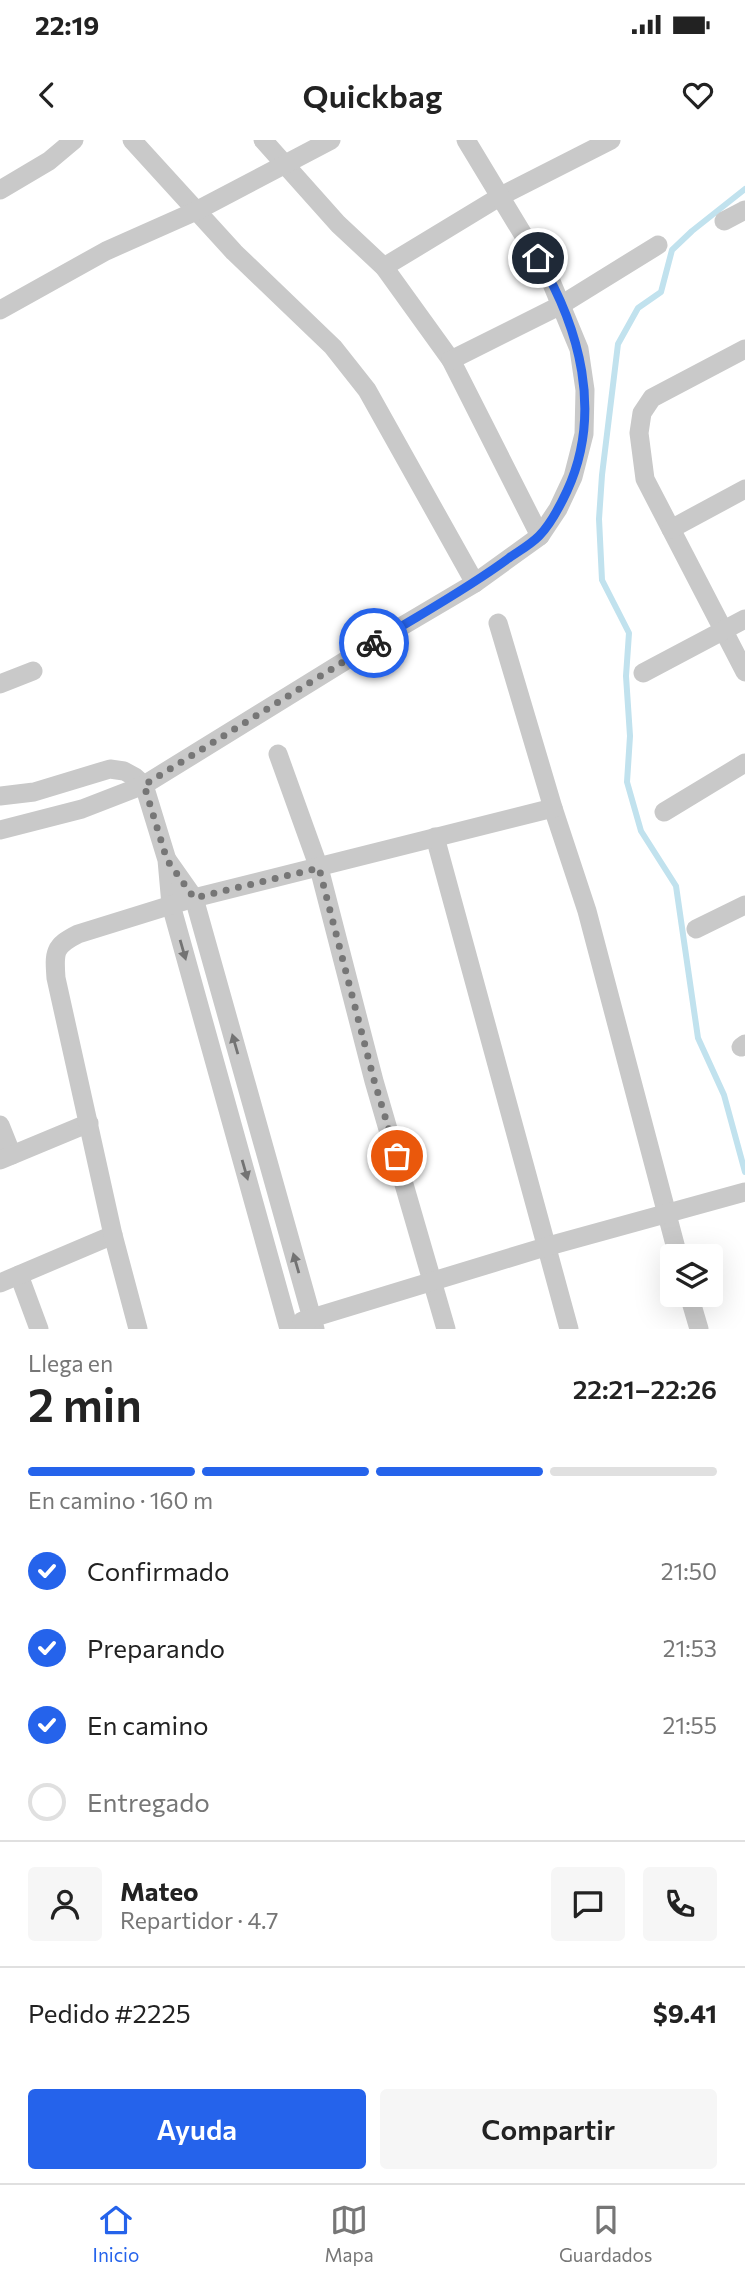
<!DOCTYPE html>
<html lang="es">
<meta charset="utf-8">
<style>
:root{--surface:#fff;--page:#f6f6f6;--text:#222;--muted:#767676;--line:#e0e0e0;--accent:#2563eb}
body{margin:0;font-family:Commissioner,sans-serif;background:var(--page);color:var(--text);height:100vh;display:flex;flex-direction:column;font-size:26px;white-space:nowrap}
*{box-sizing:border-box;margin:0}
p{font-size:23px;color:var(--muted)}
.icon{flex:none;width:38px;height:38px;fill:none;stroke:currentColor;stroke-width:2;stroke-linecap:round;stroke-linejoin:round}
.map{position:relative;height:1189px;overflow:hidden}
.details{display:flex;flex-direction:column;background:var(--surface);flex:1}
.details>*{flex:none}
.controls{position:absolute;left:660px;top:1104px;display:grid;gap:14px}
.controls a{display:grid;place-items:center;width:63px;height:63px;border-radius:7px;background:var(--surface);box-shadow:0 7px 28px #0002;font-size:35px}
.pin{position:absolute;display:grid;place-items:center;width:60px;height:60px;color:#fff;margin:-30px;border:4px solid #fff;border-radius:50%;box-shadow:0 2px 7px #0007}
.courier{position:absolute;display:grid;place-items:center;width:70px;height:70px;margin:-35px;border:5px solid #2563eb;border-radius:50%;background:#fff;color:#222;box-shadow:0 2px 9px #0007}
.overview em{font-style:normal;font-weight:600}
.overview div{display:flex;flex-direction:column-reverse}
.overview{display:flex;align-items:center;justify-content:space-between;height:119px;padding:0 28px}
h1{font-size:46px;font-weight:600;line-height:52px}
.bar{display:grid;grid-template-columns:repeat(4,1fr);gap:10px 7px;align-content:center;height:84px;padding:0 28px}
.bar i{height:9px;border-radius:5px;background:var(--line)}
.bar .on{background:var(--accent)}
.bar p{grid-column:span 4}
.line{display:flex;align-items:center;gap:18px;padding:0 28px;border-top:2px solid var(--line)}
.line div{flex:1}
.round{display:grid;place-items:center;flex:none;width:74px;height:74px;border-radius:7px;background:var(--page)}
ol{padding:0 28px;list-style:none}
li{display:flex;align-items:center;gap:21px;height:77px}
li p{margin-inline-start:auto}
li .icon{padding:7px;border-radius:50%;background:var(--accent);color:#fff;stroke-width:4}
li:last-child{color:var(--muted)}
li i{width:38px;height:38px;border:4px solid var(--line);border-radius:50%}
.button{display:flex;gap:14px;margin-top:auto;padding:14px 28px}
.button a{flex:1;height:80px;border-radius:7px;background:var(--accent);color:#fff;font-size:28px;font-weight:600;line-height:80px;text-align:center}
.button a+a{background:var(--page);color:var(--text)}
.status{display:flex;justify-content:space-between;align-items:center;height:49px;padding:0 35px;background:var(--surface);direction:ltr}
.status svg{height:19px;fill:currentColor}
header{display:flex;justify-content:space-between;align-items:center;height:91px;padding:0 28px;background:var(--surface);font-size:32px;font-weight:600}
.dock{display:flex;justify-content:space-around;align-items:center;height:98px;border-top:2px solid var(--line);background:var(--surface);font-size:19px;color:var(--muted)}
.dock a{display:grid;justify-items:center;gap:4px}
.dock .on{color:var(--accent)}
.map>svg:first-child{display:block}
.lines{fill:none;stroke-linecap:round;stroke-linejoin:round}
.stream{stroke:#c1e2ee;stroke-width:6}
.street{stroke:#c9c9c9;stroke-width:19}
.oneway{fill:#737373}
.done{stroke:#767676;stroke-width:7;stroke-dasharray:0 12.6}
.route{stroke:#2563eb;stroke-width:9}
</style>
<div class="status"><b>22:19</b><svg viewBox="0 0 49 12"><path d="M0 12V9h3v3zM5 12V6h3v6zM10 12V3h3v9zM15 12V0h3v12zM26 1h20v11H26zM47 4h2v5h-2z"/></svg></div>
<header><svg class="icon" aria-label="back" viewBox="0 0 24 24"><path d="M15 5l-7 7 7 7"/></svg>Quickbag<svg class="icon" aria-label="heart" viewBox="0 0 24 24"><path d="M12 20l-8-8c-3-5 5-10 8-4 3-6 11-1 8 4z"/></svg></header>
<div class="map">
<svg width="745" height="1189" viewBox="0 0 745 1189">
<rect width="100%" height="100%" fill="#fff"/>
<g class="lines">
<path class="stream" d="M745,49L692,91L672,110L661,152L638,168L618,204L602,335L599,379L602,440L629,493L626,536L630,596L627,642L641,691L676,746L698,898L724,955L745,1032"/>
<g class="street">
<path d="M132,0L234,112L333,207L367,250L475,443"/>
<path d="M263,0L338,84L384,127L451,220L540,396"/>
<path d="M0,50L49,21L74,0"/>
<path d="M724,81L745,70"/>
<path d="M384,127L501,56L611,0"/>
<path d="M0,170L106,111L196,71L331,0"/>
<path d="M745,209L652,258L642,273L639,293L645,339L745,532"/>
<path d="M451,220L561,165L658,105"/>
<path d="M671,389L745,349"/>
<path d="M498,483L553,668L587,771L678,1116"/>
<path d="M643,533L745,479"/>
<path d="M0,544L33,531"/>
<path d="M278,614L319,728L374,941L446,1189"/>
<path d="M0,656L34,652L110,629L124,631L135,637L144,645L167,720L171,765L289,1189"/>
<path d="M664,672L745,623"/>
<path d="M0,690L82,669L144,645L387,495L475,443L540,396L558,369L573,337L584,294L585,250L579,209L550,139L466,0"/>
<path d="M435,697L569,1189"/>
<path d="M168,721L194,758L315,1189"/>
<path d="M696,789L745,765"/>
<path d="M741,907L745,904"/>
<path d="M0,985L12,1015"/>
<path d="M0,1020L89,983"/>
<path d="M19,1135L39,1189"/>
<path d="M0,1143L113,1095"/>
<path d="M689,1155L699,1189"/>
<path d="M302,1181L545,1107L745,1052"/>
<path d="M138,1189L113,1095L56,838C54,812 54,806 78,794L194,758L553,668"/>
</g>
</g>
<defs><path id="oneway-solid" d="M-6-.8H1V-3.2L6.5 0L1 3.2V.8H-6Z" transform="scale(1.75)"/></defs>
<g class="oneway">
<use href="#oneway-solid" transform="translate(183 810) rotate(74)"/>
<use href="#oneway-solid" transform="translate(235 904) rotate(-106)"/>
<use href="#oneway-solid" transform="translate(245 1030) rotate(74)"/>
<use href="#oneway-solid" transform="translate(296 1123) rotate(-106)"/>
</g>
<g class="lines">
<path class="done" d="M374,503L144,645L167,720L194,758L319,728L374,940L397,1016"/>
<path class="route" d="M374,503C419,475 466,450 509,418C519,411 530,405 539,396C551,384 560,366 567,351C603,273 580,188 538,118"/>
</g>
</svg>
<div class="controls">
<a><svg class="icon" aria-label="layers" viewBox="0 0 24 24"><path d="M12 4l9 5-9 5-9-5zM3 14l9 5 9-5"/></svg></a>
</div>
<div class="pin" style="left:397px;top:1016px;background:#ea580c"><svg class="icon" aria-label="bag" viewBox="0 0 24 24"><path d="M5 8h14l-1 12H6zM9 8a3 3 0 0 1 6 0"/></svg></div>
<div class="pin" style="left:538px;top:118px;background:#1f2937"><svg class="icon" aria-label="home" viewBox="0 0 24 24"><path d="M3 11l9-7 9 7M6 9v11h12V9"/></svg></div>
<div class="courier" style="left:374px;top:503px"><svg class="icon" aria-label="bike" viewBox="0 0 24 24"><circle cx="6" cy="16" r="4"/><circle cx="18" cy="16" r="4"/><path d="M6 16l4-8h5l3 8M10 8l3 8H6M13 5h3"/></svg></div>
</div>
<section class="details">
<div class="overview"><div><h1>2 min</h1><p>Llega en</p></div><em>22:21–22:26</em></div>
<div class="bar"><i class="on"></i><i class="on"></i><i class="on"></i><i></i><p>En camino · 160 m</p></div>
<ol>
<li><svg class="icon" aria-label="check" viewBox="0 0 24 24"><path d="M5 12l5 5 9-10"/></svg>Confirmado<p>21:50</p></li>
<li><svg class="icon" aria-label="check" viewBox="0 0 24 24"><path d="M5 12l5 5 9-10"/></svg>Preparando<p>21:53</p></li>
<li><svg class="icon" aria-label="check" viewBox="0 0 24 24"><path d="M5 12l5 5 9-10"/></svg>En camino<p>21:55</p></li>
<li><i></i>Entregado</li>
</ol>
<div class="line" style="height:126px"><a class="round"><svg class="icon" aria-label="person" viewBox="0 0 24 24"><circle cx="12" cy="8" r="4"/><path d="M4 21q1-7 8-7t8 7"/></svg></a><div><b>Mateo</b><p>Repartidor · 4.7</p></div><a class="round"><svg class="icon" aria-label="chat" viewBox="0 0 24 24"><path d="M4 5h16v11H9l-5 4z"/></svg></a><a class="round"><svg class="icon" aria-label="phone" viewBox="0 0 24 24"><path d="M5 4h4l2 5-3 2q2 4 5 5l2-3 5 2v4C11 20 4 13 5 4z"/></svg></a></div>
<div class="line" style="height:91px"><div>Pedido #2225</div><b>$9.41</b></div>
<div class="button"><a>Ayuda</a><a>Compartir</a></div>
</section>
<nav class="dock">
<a class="on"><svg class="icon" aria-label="home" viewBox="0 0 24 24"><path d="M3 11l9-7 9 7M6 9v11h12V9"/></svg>Inicio</a>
<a><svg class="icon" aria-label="map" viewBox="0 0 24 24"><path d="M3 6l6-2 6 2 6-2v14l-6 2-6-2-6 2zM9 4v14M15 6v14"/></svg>Mapa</a>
<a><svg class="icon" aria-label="saved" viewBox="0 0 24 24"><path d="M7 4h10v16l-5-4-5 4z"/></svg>Guardados</a>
</nav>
